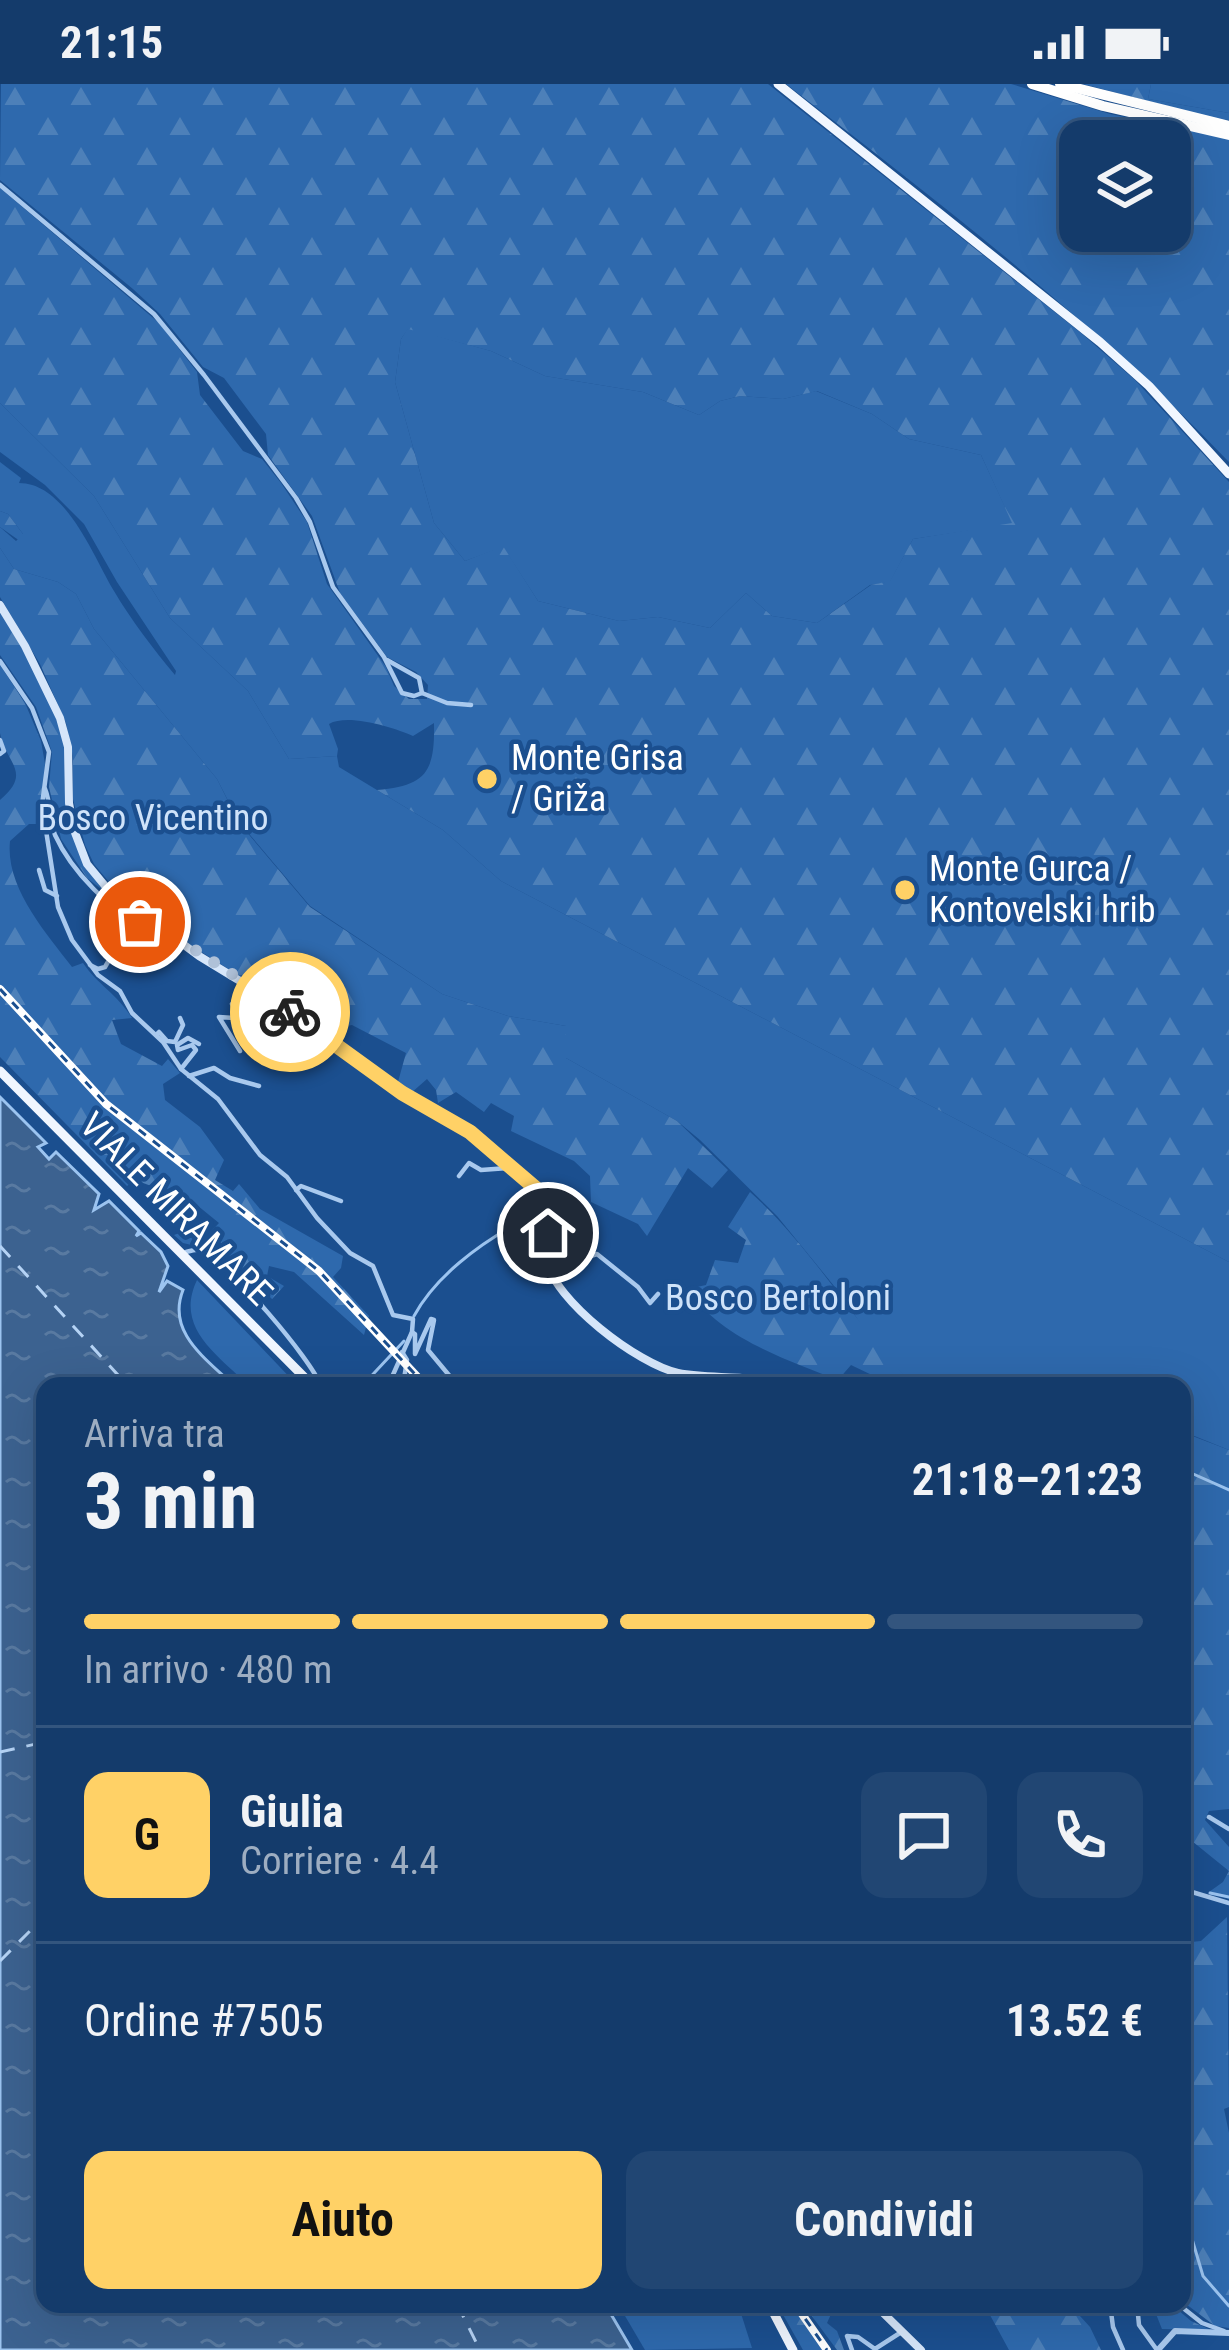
<!DOCTYPE html>
<html lang="it">
<meta charset="utf-8">
<style>
:root{--surface:#143b6b;--page:#214673;--text:#f1f3f6;--muted:#9dadc1;--line:#33557e;--accent:#ffd166}
body{margin:0;font-family:"Roboto Condensed",sans-serif;background:var(--page);color:var(--text);height:100vh;display:flex;flex-direction:column;font-size:45px;white-space:nowrap}
*{box-sizing:border-box;margin:0}
p{font-size:39px;color:var(--muted)}
.icon{flex:none;width:66px;height:66px;fill:none;stroke:currentColor;stroke-width:2;stroke-linecap:round;stroke-linejoin:round}
.map{position:relative;flex:1;overflow:hidden}
.sheet{position:absolute;left:36px;top:1293px;width:1155px;height:936px;display:flex;flex-direction:column;background:var(--surface);border-radius:24px;box-shadow:0 12px 48px #0002,0 0 0 3px var(--line)}
.sheet>*{flex:none}
.fabs{position:absolute;left:1059px;top:36px;display:grid;gap:24px}
.fabs a{display:grid;place-items:center;width:132px;height:132px;border-radius:24px;background:var(--surface);box-shadow:0 12px 48px #0002,0 0 0 3px var(--line);font-size:60px}
.pin{position:absolute;display:grid;place-items:center;width:102px;height:102px;color:#fff;margin:-51px;border:6px solid #fff;border-radius:50%;box-shadow:0 3px 12px #0007}
.courier{position:absolute;display:grid;place-items:center;width:120px;height:120px;margin:-60px;border:9px solid #ffd166;border-radius:50%;background:#fff;color:#222;box-shadow:0 3px 15px #0007}
.head em{font-style:normal;font-weight:700}
.head div{display:flex;flex-direction:column-reverse}
.head{display:flex;align-items:center;justify-content:space-between;height:204px;padding:0 48px}
h1{font-size:78px;font-weight:700;line-height:90px}
.bar{display:grid;grid-template-columns:repeat(4,1fr);gap:18px 12px;align-content:center;height:144px;padding:0 48px}
.bar i{height:15px;border-radius:9px;background:var(--line)}
.bar .active{background:var(--accent)}
.bar p{grid-column:span 4}
.line{display:flex;align-items:center;gap:30px;padding:0 48px;border-top:3px solid var(--line)}
.line div{flex:1}
.round{display:grid;place-items:center;flex:none;width:126px;height:126px;border-radius:24px;background:var(--page)}
.cta{display:flex;gap:24px;margin-top:auto;padding:24px 48px}
.cta a{flex:1;height:138px;border-radius:24px;background:var(--accent);color:#111;font-size:48px;font-weight:700;line-height:138px;text-align:center}
.cta a+a{background:var(--page);color:var(--text)}
.status{display:flex;justify-content:space-between;align-items:center;height:84px;padding:0 60px;background:var(--surface);direction:ltr}
.status svg{height:33px;fill:currentColor}
.map>svg:first-child{display:block}
.green{fill:#2e69ad}
.forest{fill:url(#forest-firs);fill-rule:evenodd}
.water{fill:url(#water-ripples);stroke:#9cc4f0;stroke-width:3}
.lines{fill:none;stroke-linecap:round;stroke-linejoin:round}
.stream{stroke:#9cc4f0;stroke-width:3}
.ferry{stroke:#b5d3f5;stroke-width:3;stroke-dasharray:15 12;stroke-linecap:butt}
.minor{stroke:#a9c9ee;stroke-width:4.5}
.tertiary{stroke:#a9c9ee;stroke-width:6}
.secondary{stroke:#d6e6fa;stroke-width:8}
.primary{stroke:#f0f6ff;stroke-width:9}
.motorway{stroke:#fff;stroke-width:10}
.rail-casing{stroke:#fff;stroke-width:8}
.rail{stroke:#1b4f8f;stroke-width:3;stroke-dasharray:9;stroke-linecap:butt}
.done{stroke:#afc1d8;stroke-width:12;stroke-dasharray:0 21.6}
.route{stroke:#ffd166;stroke-width:15}
.poi-dot{fill:#ffd166;stroke:#1b4f8f;stroke-width:4.5}
.labels{text-anchor:middle;dominant-baseline:central;stroke-width:9;stroke-linejoin:round;paint-order:stroke}
.poi-label{font-size:36px;fill:#fff;stroke:#1b4f8f;text-anchor:start}
.park-label{font-size:36px;fill:#cfe3fa;stroke:#1b4f8f}
.street-label{font-size:36px;fill:#fff;stroke:#1b4f8f}
</style>
<div class="status"><b>21:15</b><svg viewBox="0 0 49 12"><path d="M0 12V9h3v3zM5 12V6h3v6zM10 12V3h3v9zM15 12V0h3v12zM26 1h20v11H26zM47 4h2v5h-2z"/></svg></div>
<div class="map">
<svg width="1229" height="2266" viewBox="0 0 1229 2266">
<defs>
<pattern id="forest-firs" width="22" height="20" patternUnits="userSpaceOnUse" patternTransform="scale(3)"><rect width="22" height="20" fill="#2e69ad"/><path d="M5 1l3.5 6h-7zM16 11l3.5 6h-7z" fill="#4d80b9"/></pattern>
<pattern id="water-ripples" width="26" height="14" patternUnits="userSpaceOnUse" patternTransform="scale(3)"><rect width="26" height="14" fill="#3c6290"/><path d="M2 4q2-2 4 0t4 0M15 11q2-2 4 0t4 0" fill="none" stroke="#597aa1"/></pattern>
</defs>
<rect width="100%" height="100%" fill="#1b4f8f"/>
<g class="green">
<path d="M1151,0H1229V29L1148,15Z"/>
<path d="M408,244L491,267L545,292L643,308L699,331L720,317L740,312L783,315L816,307L872,330L909,355L981,371L1013,440L913,455L890,498L870,501L817,539L772,532L746,509L710,544L658,533L619,537L538,517L503,463L465,477L434,439L395,298L401,255Z"/>
<path d="M0,319L94,412L170,534L248,607L289,675L337,672L339,683L443,746L501,797L1229,1178V1366L1182,1347V1302H914L875,1262L843,1213L777,1132L700,1056L677,1037L566,974V942L508,932L442,910L310,822L239,738L217,695L94,545L76,510L58,498L14,485L0,464V443L16,457L23,450L8,430L0,427V378L21,394L19,399C66,399 93,472 114,507C131,536 154,566 175,591L176,587L117,498L84,440L45,401L0,368Z"/>
<path d="M197,1196L298,1302H249C218,1271 174,1244 197,1196Z"/>
<path d="M618,2220H738L752,2264L645,2266Z"/>
</g>
<g class="forest">
<path d="M1,0H768L1081,249L1135,296L1229,398V1178L501,797L443,746L377,706C427,702 435,687 434,639L413,652C395,644 348,629 329,640L338,665L337,672L289,675L248,607L170,534L94,412L0,319V104L159,239L197,288L200,311L243,367L262,375L281,399L307,438L327,500L386,583L394,602L409,615H427L428,601L416,588L387,573L340,509L312,432L268,371L266,350L224,294L203,283L160,230L133,205L0,96ZM408,245L491,267L545,292L643,308L699,331L720,317L740,312L783,315L817,307L872,330L909,355L981,371L1012,439L913,455L890,497L871,501L817,539L772,532L746,509L710,544L658,533L619,537L538,517L503,462L465,477L434,439L395,298L401,255Z"/>
<path d="M786,0H1011L1110,30L1171,43L1175,24L1083,0H1151L1148,15L1229,29V36L1215,34L1229,55V378C1094,237 940,119 786,0ZM1080,57H1170V147H1080Z"/>
<path d="M0,427L8,430L23,450L32,447L40,461L37,469L0,443Z"/>
<path d="M0,464L14,485L58,498L76,510L94,545L217,695L239,739L310,823L442,910L508,932L566,942V974L677,1037L728,1086L712,1104L688,1084L647,1152L638,1140L591,1118L590,1092L574,1077L511,1047L514,1032L491,1019L484,1028L456,1008L438,1019L436,1006L427,995L411,1009L398,998L406,969L352,941L326,946L184,857L189,850L182,844L174,850L119,810L94,780L85,761L73,715V672L66,639L40,580L0,513Z"/>
<path d="M0,528C23,565 51,608 63,651C68,669 64,689 65,706C68,769 95,799 141,836L87,794L61,755L49,703L52,668L36,623L0,571Z"/>
<path d="M0,581L25,619L41,657L45,680L42,740H29L10,757C5,803 46,849 72,883L83,879C97,900 118,911 132,934L112,936L121,960L162,982L168,975L180,989L163,1000L165,1016L200,1043L224,1076L215,1096L233,1107L239,1100L260,1125L343,1172L341,1184L333,1193L369,1232L364,1251L294,1188L269,1182L267,1192L284,1202L272,1215L263,1206L266,1202L245,1188L237,1194L226,1182L229,1176L220,1170L216,1174L203,1157L196,1162L183,1159L174,1151L190,1145L207,1152L219,1139L192,1117L135,1096L127,1102L0,973V716C33,688 6,680 0,649C0,628 0,602 0,581Z"/>
<path d="M750,1108C814,1165 855,1241 914,1302H869L874,1292L851,1281L838,1296C787,1276 718,1253 688,1205L706,1201L715,1176L738,1179L746,1156L728,1143Z"/>
<path d="M1182,1348L1229,1366V1725L1209,1727L1205,1736L1229,1763V1815L1209,1808L1223,1798L1229,1787L1182,1749Z"/>
<path d="M1227,1833L1229,2023L1224,2025L1229,2049V2244L1215,2242L1182,2217V1859L1201,1857Z"/>
<path d="M777,2220H794L825,2266H803Z"/>
<path d="M803,2220H824L831,2230L827,2239L837,2247L844,2266H837Z"/>
<path d="M984,2220H1054L1059,2226L1069,2220L1090,2243L1101,2266H1009Z"/>
<path d="M1152,2220H1171L1191,2237L1211,2246L1162,2245Z"/>
</g>
<path class="water" d="M0,1013L46,1059L38,1063L49,1075L56,1068L99,1110L94,1126L109,1117L139,1147L136,1152L141,1149L161,1168L168,1182L159,1208L167,1197L183,1206C166,1249 207,1275 234,1302H45V2220H605L632,2266H0Z"/>
<g class="lines">
<g class="stream">
<path d="M522,1137L552,1127"/>
<path d="M414,1232C435,1193 479,1160 518,1139"/>
<path d="M362,1302L404,1257"/>
<path d="M1182,1385L1229,1406"/>
<path d="M1210,1809L1229,1813"/>
<path d="M1182,2136L1187,2138L1203,2192L1229,2222"/>
</g>
<g class="ferry">
<path d="M0,1162L128,1302"/>
<path d="M0,1668L45,1658"/>
<path d="M0,1877L45,1832"/>
<path d="M457,2220L480,2266"/>
</g>
<g class="minor">
<path d="M0,101L154,230L204,291L296,414L310,438L333,503L384,573L402,609L414,612L422,609L447,619L471,621"/>
<path d="M387,576L419,594L422,609"/>
<path d="M0,577L32,624L49,668L42,721L58,823L72,856L98,891L120,907L132,929L163,958L181,985L218,1015L260,1071L287,1093L317,1134L350,1169L373,1182L393,1231L413,1235L412,1248L388,1302"/>
<path d="M0,656L4,667L0,670"/>
<path d="M45,705C51,719 49,736 55,751C69,782 113,835 148,838"/>
<path d="M39,786L45,806L57,812"/>
<path d="M90,881L98,885L105,883L112,871"/>
<path d="M156,951L159,948L167,957L175,958L183,941L180,934"/>
<path d="M240,967L219,933L234,934L236,927L232,920H243L239,911L249,910L252,905"/>
<path d="M181,985L196,966L192,961L178,966L177,961L188,954L199,960"/>
<path d="M189,992L214,984L230,994L259,1002"/>
<path d="M459,1092L469,1079L481,1086L508,1084"/>
<path d="M296,1106L301,1102L341,1117"/>
<path d="M186,1168C195,1166 194,1165 204,1168C230,1180 311,1275 321,1302"/>
<path d="M545,1170L569,1179L597,1170L638,1203L650,1219L658,1210"/>
<path d="M412,1248L415,1250V1270L431,1235L434,1236L428,1266L458,1302"/>
<path d="M402,1268L407,1276L404,1295L415,1302"/>
<path d="M1209,1733L1229,1745"/>
<path d="M1182,1805L1229,1819"/>
<path d="M1110,2220L1113,2243L1123,2266"/>
<path d="M1137,2220L1139,2241L1157,2266"/>
<path d="M1178,2220L1202,2239L1224,2247"/>
<path d="M852,2266L847,2252L858,2253L875,2265L903,2247"/>
</g>
<path class="tertiary" d="M1158,2266L1175,2247L1229,2249"/>
<g class="secondary">
<path d="M0,521L25,562L60,634L68,663L69,719L74,746L87,780L106,803L199,872L322,947L402,1009L470,1048L550,1117L558,1131C552,1147 542,1157 546,1175C554,1217 638,1280 678,1289C712,1296 750,1289 781,1302"/>
<path d="M874,2220L921,2266"/>
</g>
<g class="primary">
<path d="M778,0L1100,258L1149,302L1229,390"/>
<path d="M0,987L313,1302"/>
<path d="M769,2220L793,2266"/>
</g>
<g class="motorway">
<path d="M1032,0L1103,22L1229,51"/>
<path d="M1060,0L1229,42"/>
</g>
<g class="rail-casing">
<g id="rail">
<path d="M0,905L106,1020L319,1187L426,1302"/>
<path d="M795,2220L827,2266"/>
</g>
</g>
<use href="#rail" class="rail"/>
</g>
<g class="lines">
<path class="done" d="M140,838L151,837L290,928"/>
<path class="route" d="M290,928L402,1009L470,1048L554,1120L558,1131L548,1149"/>
</g>
<g class="poi-dot">
<circle cx="487" cy="695" r="12"/>
<circle cx="905" cy="806" r="12"/>
</g>
<g class="labels">
<g class="poi-label">
<text x="511" y="674">Monte Grisa<tspan x="511" dy="41">/ Griža</tspan></text>
<text x="929" y="785">Monte Gurca /<tspan x="929" dy="41">Kontovelski hrib</tspan></text>
</g>
<g class="park-label">
<text x="153" y="734">Bosco Vicentino</text>
<text x="778" y="1214">Bosco Bertoloni</text>
</g>
<g class="street-label">
<text transform="translate(176 1125) rotate(45)">VIALE MIRAMARE</text>
</g>
</g>
</svg>
<div class="fabs">
<a><svg class="icon" aria-label="layers" viewBox="0 0 24 24"><path d="M12 4l9 5-9 5-9-5zM3 14l9 5 9-5"/></svg></a>
</div>
<div class="pin" style="left:140px;top:838px;background:#ea580c"><svg class="icon" aria-label="bag" viewBox="0 0 24 24"><path d="M5 8h14l-1 12H6zM9 8a3 3 0 0 1 6 0"/></svg></div>
<div class="pin" style="left:548px;top:1149px;background:#1f2937"><svg class="icon" aria-label="home" viewBox="0 0 24 24"><path d="M3 11l9-7 9 7M6 9v11h12V9"/></svg></div>
<div class="courier" style="left:290px;top:928px"><svg class="icon" aria-label="bike" viewBox="0 0 24 24"><circle cx="6" cy="16" r="4"/><circle cx="18" cy="16" r="4"/><path d="M6 16l4-8h5l3 8M10 8l3 8H6M13 5h3"/></svg></div>
<section class="sheet">
<div class="head"><div><h1>3 min</h1><p>Arriva tra</p></div><em>21:18–21:23</em></div>
<div class="bar"><i class="active"></i><i class="active"></i><i class="active"></i><i></i><p>In arrivo · 480 m</p></div>
<div class="line" style="height:216px"><b class="round" style="background:var(--accent);color:#111">G</b><div><b>Giulia</b><p>Corriere · 4.4</p></div><a class="round"><svg class="icon" aria-label="chat" viewBox="0 0 24 24"><path d="M4 5h16v11H9l-5 4z"/></svg></a><a class="round"><svg class="icon" aria-label="phone" viewBox="0 0 24 24"><path d="M5 4h4l2 5-3 2q2 4 5 5l2-3 5 2v4C11 20 4 13 5 4z"/></svg></a></div>
<div class="line" style="height:156px"><div>Ordine #7505</div><b>13.52 €</b></div>
<div class="cta"><a>Aiuto</a><a>Condividi</a></div>
</section>
</div>
